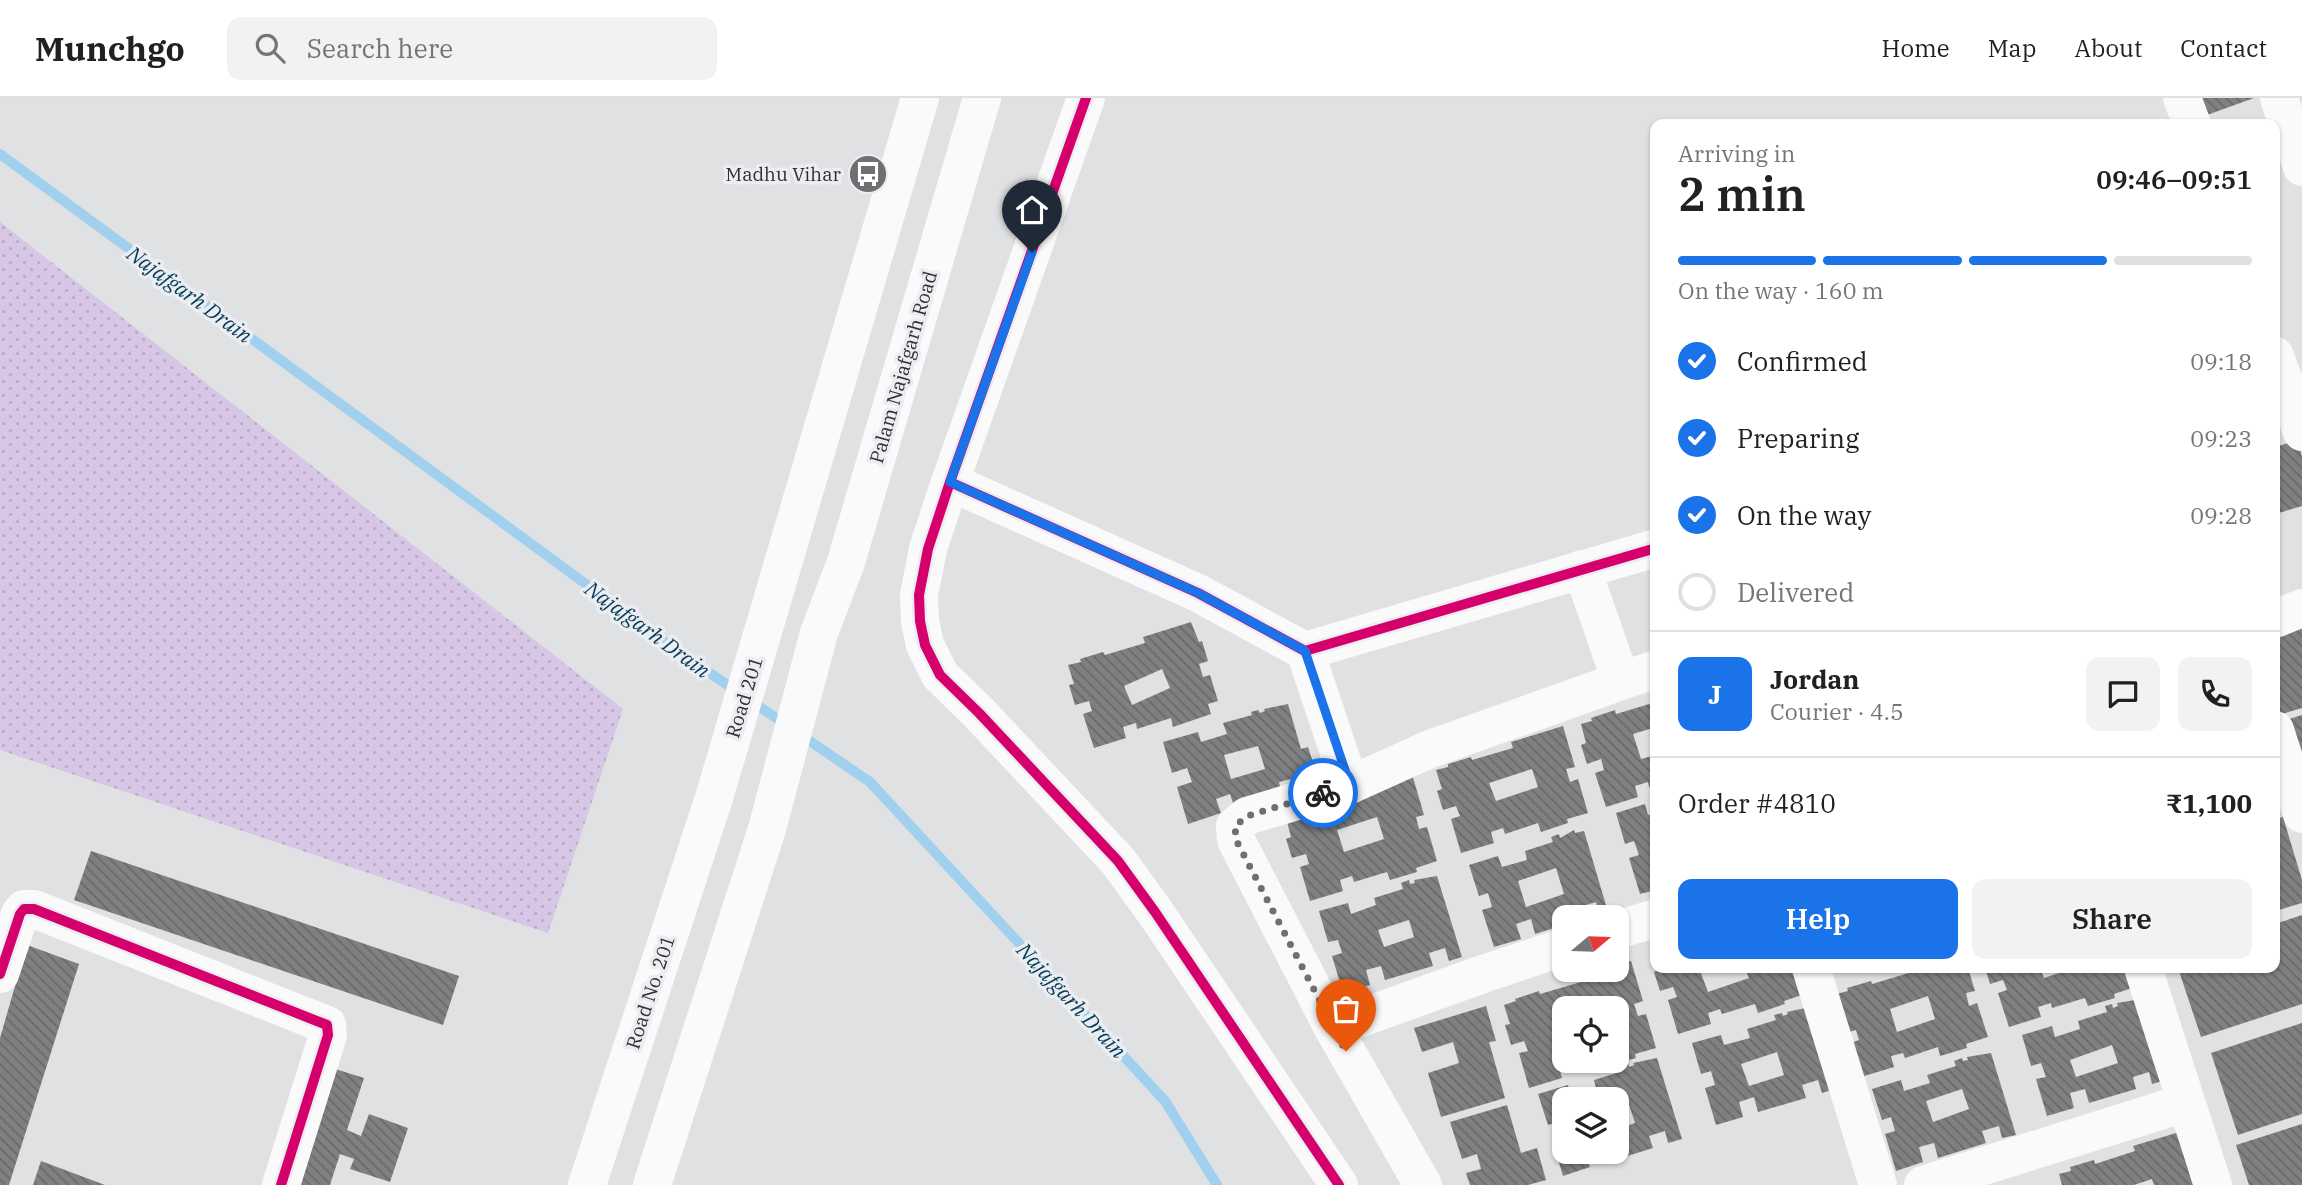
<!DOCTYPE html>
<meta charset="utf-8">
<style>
:root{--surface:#fff;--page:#f2f2f2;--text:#202124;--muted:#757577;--line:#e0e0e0;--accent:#1a73e8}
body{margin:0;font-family:"IBM Plex Serif",serif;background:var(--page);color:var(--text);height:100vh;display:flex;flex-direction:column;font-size:26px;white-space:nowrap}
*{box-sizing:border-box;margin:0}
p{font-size:23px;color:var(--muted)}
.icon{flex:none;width:38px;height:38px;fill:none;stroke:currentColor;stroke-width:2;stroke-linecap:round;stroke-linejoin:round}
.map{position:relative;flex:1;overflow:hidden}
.details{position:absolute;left:1650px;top:21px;width:630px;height:854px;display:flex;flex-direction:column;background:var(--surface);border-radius:14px;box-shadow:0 2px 5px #0004}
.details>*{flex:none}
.needle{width:46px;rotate:71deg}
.controls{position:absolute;left:1552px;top:807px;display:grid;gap:14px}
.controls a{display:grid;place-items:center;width:77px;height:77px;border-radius:14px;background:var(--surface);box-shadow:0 2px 5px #0004;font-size:35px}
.pin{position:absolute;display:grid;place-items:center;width:60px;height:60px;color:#fff;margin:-72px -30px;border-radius:50% 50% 50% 0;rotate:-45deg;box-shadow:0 0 7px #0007}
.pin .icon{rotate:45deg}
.courier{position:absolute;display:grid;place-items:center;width:70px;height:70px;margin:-35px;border:5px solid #1a73e8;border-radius:50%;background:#fff;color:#222;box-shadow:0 2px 9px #0007}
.headline em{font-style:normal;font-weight:600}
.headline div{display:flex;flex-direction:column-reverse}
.headline{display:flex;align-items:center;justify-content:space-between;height:119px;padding:0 28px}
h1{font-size:46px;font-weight:600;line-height:52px}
.bar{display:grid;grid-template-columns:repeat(4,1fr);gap:10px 7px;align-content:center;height:84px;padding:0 28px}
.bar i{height:9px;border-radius:5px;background:var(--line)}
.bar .current{background:var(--accent)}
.bar p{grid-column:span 4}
.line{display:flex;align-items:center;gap:18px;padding:0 28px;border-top:2px solid var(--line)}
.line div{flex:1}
.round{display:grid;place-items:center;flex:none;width:74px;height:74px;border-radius:14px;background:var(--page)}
ol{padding:0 28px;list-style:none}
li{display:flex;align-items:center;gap:21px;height:77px}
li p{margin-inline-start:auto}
li .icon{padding:7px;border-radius:50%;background:var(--accent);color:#fff;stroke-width:4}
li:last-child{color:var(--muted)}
li i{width:38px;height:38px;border:4px solid var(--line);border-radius:50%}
.action{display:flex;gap:14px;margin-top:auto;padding:14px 28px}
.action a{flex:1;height:80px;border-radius:14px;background:var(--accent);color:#fff;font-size:28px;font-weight:600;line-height:80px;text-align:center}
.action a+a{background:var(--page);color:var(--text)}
header{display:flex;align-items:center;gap:42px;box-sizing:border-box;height:98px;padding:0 35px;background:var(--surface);border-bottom:2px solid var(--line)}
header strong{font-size:33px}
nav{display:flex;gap:38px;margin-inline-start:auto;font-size:24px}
.search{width:490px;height:63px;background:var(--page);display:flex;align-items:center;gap:18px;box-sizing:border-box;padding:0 24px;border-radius:14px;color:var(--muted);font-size:26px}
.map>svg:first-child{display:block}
.grass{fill:url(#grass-dots)}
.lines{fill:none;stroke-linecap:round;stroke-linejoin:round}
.stream{stroke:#a0d0ee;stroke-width:10}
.building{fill:url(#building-back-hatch);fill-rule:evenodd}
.minor{stroke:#fafafb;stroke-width:38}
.secondary{stroke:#fafafb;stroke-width:38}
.cycleway-casing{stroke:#ecedf2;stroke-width:15}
.cycleway{stroke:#d6006c;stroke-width:10}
.done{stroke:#6d6f71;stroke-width:7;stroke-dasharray:0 12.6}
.route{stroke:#1a73e8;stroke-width:9}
.labels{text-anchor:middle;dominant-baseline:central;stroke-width:7;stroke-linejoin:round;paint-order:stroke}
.poi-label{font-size:19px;fill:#303133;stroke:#ecedf2;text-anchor:end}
.street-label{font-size:19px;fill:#303133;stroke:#ecedf2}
.water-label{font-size:21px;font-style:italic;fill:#033d58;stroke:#ecedf2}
</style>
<header>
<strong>Munchgo</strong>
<div class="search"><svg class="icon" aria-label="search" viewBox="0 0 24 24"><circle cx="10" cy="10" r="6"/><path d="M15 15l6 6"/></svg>Search here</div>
<nav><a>Home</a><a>Map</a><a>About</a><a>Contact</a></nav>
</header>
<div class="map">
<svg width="2302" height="1087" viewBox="0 0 2302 1087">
<defs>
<pattern id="grass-dots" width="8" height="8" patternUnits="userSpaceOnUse" patternTransform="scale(1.75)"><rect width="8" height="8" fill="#d7c6e5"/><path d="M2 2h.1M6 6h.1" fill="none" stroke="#b9abc5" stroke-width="1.8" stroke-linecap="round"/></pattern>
<pattern id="building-back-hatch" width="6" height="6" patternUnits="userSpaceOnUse" patternTransform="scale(1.75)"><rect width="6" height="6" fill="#7f8082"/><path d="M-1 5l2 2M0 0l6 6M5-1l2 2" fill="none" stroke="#68696b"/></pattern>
</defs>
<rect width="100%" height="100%" fill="#dfe1e3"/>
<path class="grass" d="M0,124L623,611L548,835L0,652Z"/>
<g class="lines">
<path class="stream" d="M0,56L673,550L870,684L1165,1003L1217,1087"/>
</g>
<g class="building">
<path d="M2187,0H2254L2196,21Z"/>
<path d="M2298,342L2302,359V408L2275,416V349Z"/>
<path d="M1191,524L1199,544L1202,543L1208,563L1199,566L1203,579L1210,577L1218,603L1208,606L1211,616L1173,629L1171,620L1137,631L1136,625L1123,629L1126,640L1094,650L1083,616L1092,613L1089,603L1075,607L1069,587L1074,586L1068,567L1081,564L1080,561L1103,554L1105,557L1145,545L1143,539ZM1162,571L1170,590L1132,607L1124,588Z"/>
<path d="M2302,527V610L2279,617L2275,606V536Z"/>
<path d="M1656,604V629L1633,636L1641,661L1656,657V687L1649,689L1648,684L1635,688L1638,699L1606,709L1595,675L1604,672L1601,661L1587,666L1581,647L1586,645L1581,626L1592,623L1591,620L1615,612L1616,616Z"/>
<path d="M1288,606L1301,651L1308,649L1320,686L1299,692L1295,680L1279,684L1282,697L1235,711L1230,696L1216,701L1221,715L1188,726L1177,689L1192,684L1187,670L1172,675L1163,644L1198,634L1201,644L1227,636L1223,625L1252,617L1251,614L1258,612L1260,615L1265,613L1264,611ZM1258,648L1265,671L1231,681L1224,657Z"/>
<path d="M2302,617V702L2277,625Z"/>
<path d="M1563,628L1575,669L1566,671L1570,684L1578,681L1588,715L1567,721L1568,725L1541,734L1538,725L1505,736L1503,730L1491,734L1494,745L1461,755L1451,721L1460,718L1456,708L1443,712L1437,693L1442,691L1436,672L1448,669V666L1471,659L1472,662L1513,650L1511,644ZM1532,671L1538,689L1496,703L1489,685Z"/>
<path d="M1412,676L1424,717L1416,719L1419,731L1427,729L1437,763L1416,770L1417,774L1390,782L1387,774L1354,784L1352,778L1340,782L1343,793L1310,803L1300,769L1309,766L1306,756L1292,760L1286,741L1291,739L1286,720ZM1377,719L1384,741L1344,754L1337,732Z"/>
<path d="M1645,706L1648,717L1656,715V792L1640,796L1629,760L1639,757L1634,743L1625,746L1616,715Z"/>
<path d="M2283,719L2302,782V805L2275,813V721Z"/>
<path d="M1574,732L1575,735L1584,733L1608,814L1599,817L1596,804L1579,809L1582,819H1564V827L1535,836L1531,821L1516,826L1521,841L1494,849L1482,812L1492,809L1488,795L1479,798L1469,767L1498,758L1502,769L1527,762L1525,753L1553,744L1551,739L1559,736L1560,740ZM1556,770L1564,796L1526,809L1518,783Z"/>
<path d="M91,753L459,878L443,927L74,802Z"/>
<path d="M1437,778L1462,859L1449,863L1445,850L1429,855L1433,868L1385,882L1381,868L1366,872L1370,887L1343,895L1332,858L1342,855L1338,842L1328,844L1319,813L1348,805L1351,816L1376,807L1374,800L1403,791L1401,785L1409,782L1410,786L1415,785L1414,782ZM1409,822L1414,839L1384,849L1378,832Z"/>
<path d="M2302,817V906L2201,939L2178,870H2275V826Z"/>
<path d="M27,847L79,866L9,1087H0V940Z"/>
<path d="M1631,863L1643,903L1634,906L1638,918L1646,916L1656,950L1635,956L1636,960L1609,968L1607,962H1617V910H1602L1598,898L1564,910V962L1595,963L1573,970L1571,965L1559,969L1562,980L1529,990L1519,955L1528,953L1524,943L1511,947L1505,927L1510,926L1504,907L1516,903L1515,901L1539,893L1540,896L1581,884L1579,879L1602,872H1617V867Z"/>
<path d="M1658,870H1699L1708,894L1749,880L1745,870H1797L1805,896L1784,903L1785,906L1758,915L1755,906L1722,916L1720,911L1708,915L1711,926L1678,936L1668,902L1677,899L1673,889L1660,893L1654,874L1659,872Z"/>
<path d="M1911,870H1968L1975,893L1966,895L1969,908L1977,905L1988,939L1966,946L1967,950L1940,958L1938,949L1905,960L1903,955L1891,958L1894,969L1861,979L1851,945L1859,942L1856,932L1842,936L1836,896L1848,893L1847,890L1871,883L1872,886L1912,874ZM1928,898L1935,921L1897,934L1890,911Z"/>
<path d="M1985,870H2040L2044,880L2074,870H2129L2135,889L2114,896L2115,900L2088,908L2085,900L2052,910L2051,905L2038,909L2041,919L2009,929L1998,895L2007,892L2003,882L1990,886Z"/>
<path d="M2141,901L2166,982L2152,986L2149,974L2133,979L2136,991L2089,1005L2085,991L2070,995L2074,1010L2047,1018L2036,981L2046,979L2041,965L2031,968L2022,937L2052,928L2055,939L2080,931L2078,923L2107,914L2105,908L2112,906L2113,910L2118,908L2117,905ZM2112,947L2118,965L2076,979L2070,962Z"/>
<path d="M1486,908L1496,943L1489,944L1505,1000L1441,1019L1428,975L1459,965L1453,944L1422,954L1414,930Z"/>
<path d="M1810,909L1835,991L1822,995L1818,982L1802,987L1806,1000L1758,1014L1754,999L1739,1004L1743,1019L1716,1027L1705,990L1715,987L1711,973L1701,976L1692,945L1721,937L1724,947L1750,940L1747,931L1776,922L1774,917L1782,915L1783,918L1788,916L1787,914ZM1777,954L1784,977L1749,988L1741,966Z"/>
<path d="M2302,925V1016L2238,1037L2211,955Z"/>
<path d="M1991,955L2016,1037L2002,1040L1999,1028L1982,1033L1986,1045L1938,1060L1934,1045L1919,1049L1923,1064L1896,1073L1885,1036L1895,1033L1891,1019L1882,1022L1872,991L1901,982L1904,993L1930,985L1927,977L1956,968L1954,963L1962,960L1963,963L1968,962L1967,959ZM1962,991L1969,1011L1933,1024L1926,1003Z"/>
<path d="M1657,960L1682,1041L1668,1045L1665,1033L1649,1038L1653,1050L1605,1065L1602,1054H1617V1031L1635,1025L1628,1004L1617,1008V1001H1564V1054H1585L1590,1069L1563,1078L1552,1041L1562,1038L1558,1024L1548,1027L1538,996L1568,987L1571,998L1596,990L1594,982L1623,973L1621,967L1628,965L1629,969L1634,967L1633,965Z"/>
<path d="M329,969L364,980L347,1032L361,1038L369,1016L408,1030L390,1084L350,1071L354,1061L340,1056L330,1087H291Z"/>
<path d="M1507,1007L1521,1055L1537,1050L1546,1082L1528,1087H1470L1466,1075L1481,1071L1477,1056L1462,1061L1450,1024Z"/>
<path d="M2302,1026V1087H2249L2236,1047Z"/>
<path d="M2186,1032L2189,1075L2193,1087H2154L2152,1081L2134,1087H2062L2059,1076L2071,1073L2070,1069L2094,1062L2095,1066L2135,1053L2133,1048Z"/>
<path d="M41,1063L105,1087H33Z"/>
</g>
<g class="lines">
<g class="minor">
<path d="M1086,0L950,384L1198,495L1305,553L1656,450"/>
<path d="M2182,0L2192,26"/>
<path d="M2279,0L2302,69"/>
<path d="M2275,258L2302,334"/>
<path d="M950,384L928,451L919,497L920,523L925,547L940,577L979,615L1118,763L1155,814L1339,1087"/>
<path d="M2275,521L2302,510"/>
<path d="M1305,553L1350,687L1247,718L1235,728L1236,742L1333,930L1423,1087"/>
<path d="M1621,583L1656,571"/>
<path d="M2275,632L2302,716"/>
<path d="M1350,687L1430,651L1621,583L1582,471"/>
<path d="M1617,832L1656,820"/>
<path d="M1811,870L1878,1087"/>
<path d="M2143,870L2213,1087"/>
<path d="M0,876L20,816L24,811H34L327,927L328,937L281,1087"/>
<path d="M1333,930L1483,876L1564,849"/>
<path d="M1923,1087L2185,1005"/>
</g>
<g class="secondary">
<path d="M587,1087L714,700L920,0"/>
<path d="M652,1087L767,731L819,535L846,464L982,0"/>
</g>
<g class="cycleway-casing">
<g id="cycleway">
<path d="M1086,0L950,384L1198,495L1305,553L1656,450"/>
<path d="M950,384L928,451L919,497L920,523L925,547L940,577L979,615L1118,763L1155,814L1339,1087"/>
<path d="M0,876L20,816L24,811H34L327,927L328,937L281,1087"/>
</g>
</g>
<use href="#cycleway" class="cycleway"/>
</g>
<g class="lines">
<path class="done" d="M1323,695L1247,718L1235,728L1236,742L1346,953"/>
<path class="route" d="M1032,154L950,384L1198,495L1305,553L1350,687L1323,695"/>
</g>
<defs>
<g id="bus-disc" transform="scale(2.0125)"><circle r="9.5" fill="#6d6f71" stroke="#ecedf2"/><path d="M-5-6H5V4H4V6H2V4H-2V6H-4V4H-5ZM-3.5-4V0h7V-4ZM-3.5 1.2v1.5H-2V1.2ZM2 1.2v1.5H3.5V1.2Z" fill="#fff"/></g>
</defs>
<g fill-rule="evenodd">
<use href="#bus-disc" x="868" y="76"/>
</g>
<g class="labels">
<g class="poi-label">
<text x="841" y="76">Madhu Vihar</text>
</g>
<g class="street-label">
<text transform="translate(903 269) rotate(-74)">Palam Najafgarh Road</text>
<text transform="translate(744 599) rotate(-73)">Road 201</text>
<text transform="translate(650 894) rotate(-72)">Road No. 201</text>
</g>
<g class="water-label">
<text transform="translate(190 196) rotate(36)">Najafgarh Drain</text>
<text transform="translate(648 531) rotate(36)">Najafgarh Drain</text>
<text transform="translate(1072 902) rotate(47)">Najafgarh Drain</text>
</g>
</g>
</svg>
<div class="controls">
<a><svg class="needle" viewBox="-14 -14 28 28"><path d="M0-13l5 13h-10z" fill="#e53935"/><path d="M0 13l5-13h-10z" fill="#757577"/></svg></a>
<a><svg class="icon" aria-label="locate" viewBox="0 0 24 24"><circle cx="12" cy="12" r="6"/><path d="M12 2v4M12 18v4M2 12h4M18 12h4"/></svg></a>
<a><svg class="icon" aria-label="layers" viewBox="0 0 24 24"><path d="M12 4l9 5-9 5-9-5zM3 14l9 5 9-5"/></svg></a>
</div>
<div class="pin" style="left:1346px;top:953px;background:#ea580c"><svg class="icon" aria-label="bag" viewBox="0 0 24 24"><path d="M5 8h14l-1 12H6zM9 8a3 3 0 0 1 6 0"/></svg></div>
<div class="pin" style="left:1032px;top:154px;background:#1f2937"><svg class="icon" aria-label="home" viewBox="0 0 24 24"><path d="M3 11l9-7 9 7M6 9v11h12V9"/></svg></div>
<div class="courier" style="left:1323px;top:695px"><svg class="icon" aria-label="bike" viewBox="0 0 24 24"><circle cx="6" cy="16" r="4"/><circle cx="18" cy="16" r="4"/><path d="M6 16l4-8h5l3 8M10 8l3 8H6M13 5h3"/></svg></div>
<section class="details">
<div class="headline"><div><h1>2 min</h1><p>Arriving in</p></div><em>09:46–09:51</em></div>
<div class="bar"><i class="current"></i><i class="current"></i><i class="current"></i><i></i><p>On the way · 160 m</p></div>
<ol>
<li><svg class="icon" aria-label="check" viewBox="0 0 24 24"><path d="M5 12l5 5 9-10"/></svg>Confirmed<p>09:18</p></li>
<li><svg class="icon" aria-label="check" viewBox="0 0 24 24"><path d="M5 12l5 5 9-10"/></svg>Preparing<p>09:23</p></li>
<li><svg class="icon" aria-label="check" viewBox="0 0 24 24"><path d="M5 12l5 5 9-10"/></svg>On the way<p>09:28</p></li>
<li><i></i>Delivered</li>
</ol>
<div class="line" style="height:126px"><b class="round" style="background:var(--accent);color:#fff">J</b><div><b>Jordan</b><p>Courier · 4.5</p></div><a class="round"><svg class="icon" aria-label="chat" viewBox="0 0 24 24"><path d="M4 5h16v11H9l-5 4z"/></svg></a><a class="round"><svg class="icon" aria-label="phone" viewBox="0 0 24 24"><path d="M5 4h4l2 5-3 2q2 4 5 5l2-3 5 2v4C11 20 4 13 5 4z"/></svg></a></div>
<div class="line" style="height:91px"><div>Order #4810</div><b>₹1,100</b></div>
<div class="action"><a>Help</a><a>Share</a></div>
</section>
</div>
